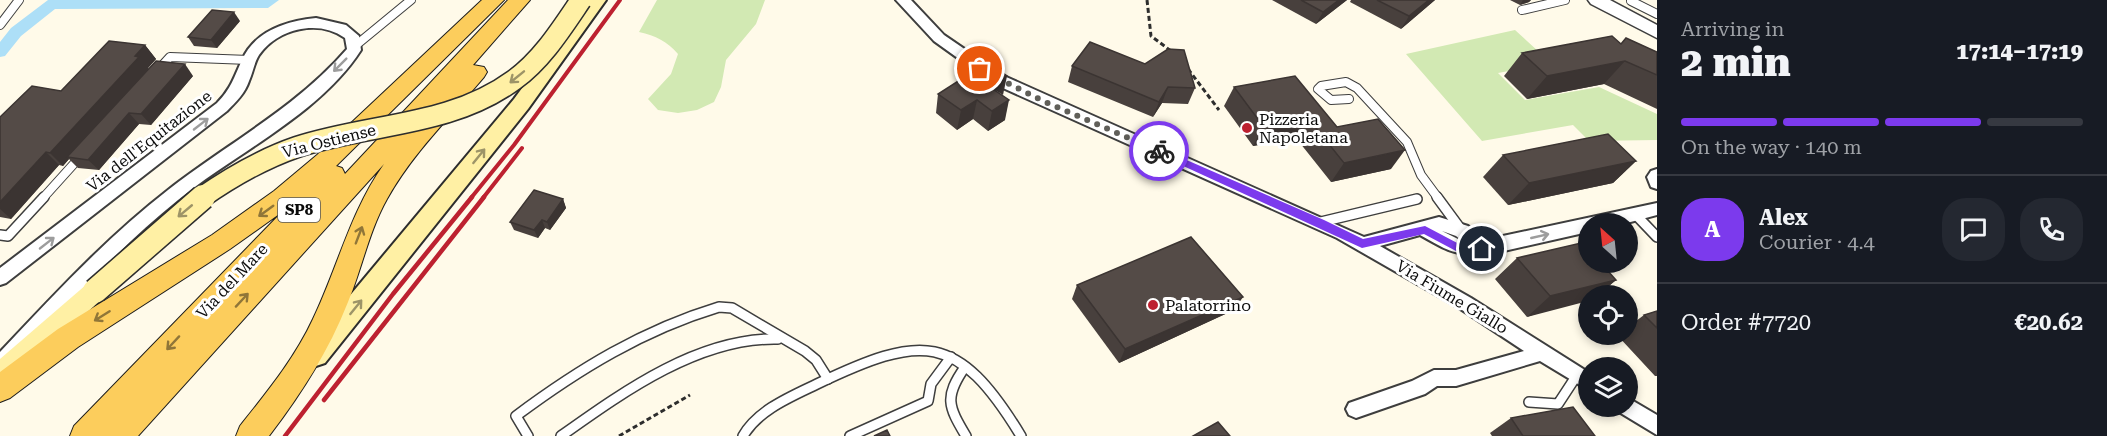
<!DOCTYPE html>
<meta charset="utf-8">
<style>
:root{--surface:#171b24;--page:#242831;--text:#f1f3f6;--muted:#9ea1a6;--line:#363941;--accent:#7c3aed}
body{margin:0;font-family:"Roboto Serif",serif;background:var(--page);color:var(--text);height:100vh;display:flex;flex-direction:column;font-size:22px;white-space:nowrap}
*{box-sizing:border-box;margin:0}
p{font-size:20px;color:var(--muted)}
.icon{flex:none;width:33px;height:33px;fill:none;stroke:currentColor;stroke-width:2;stroke-linecap:round;stroke-linejoin:round}
.map{position:relative;flex:1;overflow:hidden}
.side{display:flex;flex-direction:column;background:var(--surface);width:450px}
.side>*{flex:none}
.needle{width:39px;rotate:333deg}
.tools{position:absolute;left:1578px;top:213px;display:grid;gap:12px}
.tools a{display:grid;place-items:center;width:60px;height:60px;border-radius:50%;background:var(--surface);box-shadow:0 3px 9px #0003;font-size:30px}
.pin{position:absolute;display:grid;place-items:center;width:51px;height:51px;color:#fff;margin:-26px;border:3px solid #fff;border-radius:50%;box-shadow:0 2px 6px #0007}
.courier{position:absolute;display:grid;place-items:center;width:60px;height:60px;margin:-30px;border:4px solid #7c3aed;border-radius:50%;background:#fff;color:#222;box-shadow:0 2px 8px #0007}
.head em{font-style:normal;font-weight:800}
.head div{display:flex;flex-direction:column-reverse}
.head{display:flex;align-items:center;justify-content:space-between;height:102px;padding:0 24px}
h1{font-size:39px;font-weight:800;line-height:45px}
.bar{display:grid;grid-template-columns:repeat(4,1fr);gap:9px 6px;align-content:center;height:72px;padding:0 24px}
.bar i{height:8px;border-radius:4px;background:var(--line)}
.bar .on{background:var(--accent)}
.bar p{grid-column:span 4}
.line{display:flex;align-items:center;gap:15px;padding:0 24px;border-top:2px solid var(--line)}
.line div{flex:1}
.round{display:grid;place-items:center;flex:none;width:63px;height:63px;border-radius:24px;background:var(--page)}
main{display:flex;flex:1;min-height:0}
.map>svg:first-child{display:block}
.green{fill:#d2e9b3}
.lines{fill:none;stroke-linecap:round;stroke-linejoin:round}
.canal{fill:#addff7;fill-rule:evenodd}
.service-far1-casing{stroke:#3e3e3e;stroke-width:10}
.service-casing{stroke:#3e3e3e;stroke-width:12}
.minor-casing{stroke:#3e3e3e;stroke-width:4}
.tertiary-casing{stroke:#3e3e3e;stroke-width:3}
.secondary-casing{stroke:#2d2d2d;stroke-width:4}
.primary-casing{stroke:#1c1c1c;stroke-width:2}
.path{stroke:#2d2d2d;stroke-width:3;stroke-dasharray:5 3;stroke-linecap:butt}
.service-far1{stroke:#fff;stroke-width:8}
.service{stroke:#fff;stroke-width:9}
.minor{fill:#fff;fill-rule:evenodd}
.tertiary{fill:#fff;fill-rule:evenodd}
.secondary{fill:#fff0a4;fill-rule:evenodd}
.primary{fill:#fccd5c;fill-rule:evenodd}
.rail-far1{stroke:#bd2130;stroke-width:4}
.rail{stroke:#bd2130;stroke-width:4.5}
.secondary-bridge-far1-casing{stroke:#2d2d2d;stroke-width:23;stroke-linecap:butt}
.secondary-bridge-casing{stroke:#2d2d2d;stroke-width:27;stroke-linecap:butt}
.secondary-bridge-far1{stroke:#fff0a4;stroke-width:20}
.secondary-bridge{stroke:#fff0a4;stroke-width:24}
.wall{fill:#48403d}
.shaded-wall{fill:#3b3432}
.building{fill:#544b47;stroke:#3b3432;stroke-width:1.5}
.oneway{stroke:#9d9d9d}
.oneway2{stroke:#9d9467}
.oneway3{stroke:#907638}
.route{fill:#7c3aed}
.done{stroke:#605f59;stroke-width:6;stroke-dasharray:0 10.8}
.poi-dot{fill:#bd2130;stroke:#fff;stroke-width:2}
.labels{text-anchor:middle;dominant-baseline:central;stroke-width:6;stroke-linejoin:round;paint-order:stroke}
.shield{fill:#fff;stroke:#545454;stroke-width:1.5}
.shield-label{font-size:15px;font-weight:bold;fill:#0b0b0b}
.poi-label{font-size:16px;fill:#0b0b0b;stroke:#fff;text-anchor:start}
.street-label{font-size:16px;fill:#0b0b0b;stroke:#fff}
</style>
<main>
<div class="map">
<svg width="1657" height="436" viewBox="0 0 1657 436">
<rect width="100%" height="100%" fill="#fffae9"/>
<g class="green">
<path d="M657,0H765L756,24L726,60L721,87L714,102L697,110L678,113L658,110L648,99L671,74L678,54C667,41 656,36 639,32Z"/>
<path d="M1515,30L1551,63L1498,73L1525,100L1599,87L1657,114V140L1589,141L1573,125L1482,141L1406,54Z"/>
</g>
<g class="lines">
<path class="canal" d="M279,0L268,8L55,9L21,36L5,56L0,57V42L11,28L48,0Z"/>
<g class="service-far1-casing">
<g id="service-far1">
<path d="M1631,1L1657,14"/>
<path d="M1522,10L1565,0"/>
<path d="M0,25L19,0"/>
<path d="M355,46L411,0"/>
<path d="M159,69L170,57L249,60"/>
<path d="M1349,99L1331,100L1318,89L1321,86L1346,82L1357,88L1407,142L1421,175L1438,198"/>
<path d="M43,198L80,157"/>
</g>
</g>
<g class="service-casing">
<g id="service">
<path d="M1437,197L1462,231"/>
<path d="M1635,214L1657,237"/>
<path d="M1321,222L1417,199"/>
<path d="M0,235L8,236L44,197"/>
<path d="M965,367C944,397 948,406 966,436"/>
<path d="M1529,402L1558,404L1577,375"/>
<path d="M528,436L516,416C579,369 643,330 719,307L732,308L805,351L816,360L828,379"/>
<path d="M561,436C623,392 699,337 778,339"/>
<path d="M743,436C758,410 790,397 817,384C922,334 957,331 1021,436"/>
<path d="M850,436L928,401L931,384L951,357"/>
</g>
</g>
<g class="minor-casing">
<g id="minor">
<path d="M896,0H911L944,35L1004,76L1364,237L1439,217L1468,226L1484,240L1657,203V215L1623,224H1588V232L1482,256C1451,253 1448,251 1420,235L1380,246L1471,298L1588,372V390L1540,361L1456,386H1437L1425,394L1356,418L1349,415L1346,409L1349,403L1412,381L1434,370H1456L1524,351L1459,308L1337,238L994,84L934,41ZM1442,231L1456,236L1462,241Z"/>
<path d="M316,18L346,25L359,36L361,50C320,114 236,153 178,200C115,251 61,311 7,371L0,373V352C53,296 106,238 168,190C228,143 296,108 347,49L345,38C319,19 278,28 259,55C254,63 253,72 249,81C245,93 236,102 227,111L6,283L0,285V268L217,103C231,89 234,77 242,60C255,31 286,21 316,18Z"/>
<path d="M1657,169V189L1651,187L1647,177L1651,171Z"/>
<path d="M1628,398L1657,415V435L1619,412L1617,406H1628Z"/>
</g>
</g>
<g class="tertiary-casing">
<path id="tertiary" d="M1588,0H1610L1657,25V38L1591,4Z"/>
</g>
<g class="secondary-casing">
<g id="secondary">
<path d="M587,0H606L528,109L325,363L316,366L307,363L303,355L307,347L514,99Z"/>
<path d="M95,281L103,284L107,291L103,298L9,383L0,386V359L87,284Z"/>
</g>
</g>
<g class="primary-casing">
<path id="primary" d="M482,0H504L336,166L342,168L345,174L508,0H530L473,65L484,67L487,72L484,77C450,117 412,154 387,199C369,231 362,268 348,302C329,351 301,394 269,436H236L240,426C267,392 295,358 313,319C338,267 350,212 384,164L138,436H70L74,426L282,212L230,249L78,347L10,398L0,402V372L58,329L212,235L274,191L317,155Z"/>
</g>
<g class="path">
<path d="M1147,0L1151,36L1171,51"/>
<path d="M1188,69L1219,110"/>
<path d="M619,436L690,395"/>
</g>
<use href="#service-far1" class="service-far1"/>
<use href="#service" class="service"/>
<use href="#minor" class="minor"/>
<use href="#tertiary" class="tertiary"/>
<use href="#secondary" class="secondary"/>
<use href="#primary" class="primary"/>
<g class="rail-far1">
<path d="M471,198L514,145L620,0"/>
<path d="M483,198L522,148"/>
</g>
<g class="rail">
<path d="M324,400L484,197"/>
<path d="M285,436L393,294L472,197"/>
</g>
<g class="secondary-bridge-far1-casing">
<path id="secondary-bridge-far1" d="M201,198C231,177 262,159 297,147C370,123 450,127 514,80C542,60 562,28 581,0"/>
</g>
<g class="secondary-bridge-casing">
<path id="secondary-bridge" d="M95,291L203,197"/>
</g>
<use href="#secondary-bridge-far1" class="secondary-bridge-far1"/>
<use href="#secondary-bridge" class="secondary-bridge"/>
</g>
<g class="wall">
<path d="M1272,0H1347L1316,24Z"/>
<path d="M1351,0H1435L1401,29L1350,2Z"/>
<path d="M1510,0H1531L1529,2L1520,5Z"/>
<path d="M240,21L217,48L194,46L188,37Z"/>
<path d="M1626,38L1657,52V109L1604,84L1527,99L1504,76L1522,53L1621,44Z"/>
<path d="M145,45L156,59L148,68V69L193,76L151,125L139,124L99,170L78,168L69,159L63,166L59,165L11,219L0,217V117L61,91Z"/>
<path d="M1072,66L1195,88L1188,104L1162,103L1153,117L1068,82Z"/>
<path d="M1234,87L1337,127L1391,169L1331,182L1296,138L1253,146L1224,106Z"/>
<path d="M938,94L1003,95L1005,120L988,131L973,119L957,130L936,113Z"/>
<path d="M1503,155L1636,161L1613,183L1508,205L1483,177Z"/>
<path d="M563,199L566,208L550,230L545,228L538,238L514,230L510,222Z"/>
<path d="M1517,258L1616,280L1597,296H1588L1527,317L1495,279Z"/>
<path d="M1077,285L1234,310L1119,363L1072,299Z"/>
<path d="M1657,311V376H1655L1617,335L1628,334V327L1644,315Z"/>
<path d="M1511,418L1595,436H1492L1490,433Z"/>
</g>
<g class="shaded-wall">
<path d="M1339,0H1347L1316,24L1323,12Z"/>
<path d="M1429,0H1435L1401,29L1409,16Z"/>
<path d="M1523,0H1531L1529,2L1520,5Z"/>
<path d="M234,12L240,21L217,48L211,40Z"/>
<path d="M145,45L156,59L148,68L150,70L67,157L69,159L63,166L50,153Z"/>
<path d="M1625,61L1604,84L1527,99L1547,76Z"/>
<path d="M185,64L193,76L151,125L141,114Z"/>
<path d="M1007,76L1003,95L990,87Z"/>
<path d="M1168,87L1162,103L1153,117L1159,102Z"/>
<path d="M977,100L973,119L957,130L961,110Z"/>
<path d="M1009,100L1005,120L988,131L992,111Z"/>
<path d="M129,113L139,124L99,170L88,160Z"/>
<path d="M1308,118L1296,138L1253,146L1263,126Z"/>
<path d="M1405,150L1391,169L1331,182L1344,163Z"/>
<path d="M46,152L59,165L11,219L0,209V202Z"/>
<path d="M1636,161L1613,183L1508,205L1529,183Z"/>
<path d="M563,199L566,208L550,230L547,222Z"/>
<path d="M542,220L545,228L538,238L534,230Z"/>
<path d="M1616,280L1597,296H1588V301L1527,317L1550,296Z"/>
<path d="M1243,297L1234,310L1119,363L1125,349Z"/>
</g>
<g class="building">
<path d="M1301,0H1339L1323,12Z"/>
<path d="M1377,0H1429L1409,16Z"/>
<path d="M212,10L234,12L211,40L188,37Z"/>
<path d="M1612,36L1621,44L1626,38L1657,52V75L1625,61L1547,76L1522,53Z"/>
<path d="M109,41L145,45L135,56L139,57L50,153L46,152L0,202V117L32,86L61,91Z"/>
<path d="M1090,42L1145,64L1168,49L1184,50L1195,88L1168,87L1159,102L1072,66Z"/>
<path d="M156,61L185,64L141,114L129,113L88,160L67,157Z"/>
<path d="M988,62L1007,76L990,87L1009,100L992,111L977,100L961,110L938,94Z"/>
<path d="M1295,76L1337,127L1378,119L1405,150L1344,163L1308,118L1263,126L1234,87Z"/>
<path d="M1608,134L1636,161L1529,183L1503,155Z"/>
<path d="M534,190L563,199L547,222L542,220L534,230L510,222Z"/>
<path d="M1191,237L1243,297L1125,349L1077,285Z"/>
<path d="M1581,243L1588,250V262H1600L1616,280L1550,296L1517,258Z"/>
<path d="M1657,311V328L1644,315Z"/>
<path d="M1573,407L1595,436H1523L1511,418Z"/>
<path d="M1218,422L1230,436H1193Z"/>
<path d="M887,430L890,436H874Z"/>
</g>
<defs><path id="oneway-shaft" d="M-6 0H5M1.5-3L5.5 0L1.5 3" fill="none" stroke-width="1.6" stroke-linecap="round" stroke-linejoin="round" transform="scale(1.5)"/></defs>
<g class="oneway">
<use href="#oneway-shaft" transform="translate(340 65) rotate(135)"/>
<use href="#oneway-shaft" transform="translate(201 124) rotate(-38)"/>
<use href="#oneway-shaft" transform="translate(1540 236) rotate(-13)"/>
<use href="#oneway-shaft" transform="translate(47 243) rotate(-38)"/>
</g>
<g class="oneway2">
<use href="#oneway-shaft" transform="translate(517 77) rotate(141)"/>
<use href="#oneway-shaft" transform="translate(479 156) rotate(-51)"/>
<use href="#oneway-shaft" transform="translate(185 211) rotate(140)"/>
<use href="#oneway-shaft" transform="translate(356 307) rotate(-51)"/>
</g>
<g class="oneway3">
<use href="#oneway-shaft" transform="translate(266 211) rotate(144)"/>
<use href="#oneway-shaft" transform="translate(359 235) rotate(-69)"/>
<use href="#oneway-shaft" transform="translate(242 300) rotate(-47)"/>
<use href="#oneway-shaft" transform="translate(102 316) rotate(148)"/>
<use href="#oneway-shaft" transform="translate(173 343) rotate(133)"/>
</g>
<path class="route" d="M1159,148L1324,220L1363,239L1425,226L1461,245H1482L1487,249L1482,253L1456,251L1424,234L1362,248L1155,153L1154,151Z"/>
<g class="lines">
<path class="done" d="M980,69L1043,101L1159,151"/>
</g>
<g class="poi-dot">
<circle cx="1247" cy="128" r="6"/>
<circle cx="1153" cy="305" r="6"/>
</g>
<g class="labels">
<rect class="shield" x="278" y="198" width="42" height="24" rx="4.5"/>
<g class="shield-label">
<text x="299" y="210">SP8</text>
</g>
<g class="poi-label">
<text x="1259" y="119">Pizzeria<tspan x="1259" dy="18">Napoletana</tspan></text>
<text x="1165" y="305">Palatorrino</text>
</g>
<g class="street-label">
<text transform="translate(149 141) rotate(-38)">Via dell'Equitazione</text>
<text transform="translate(329 141) rotate(-14)">Via Ostiense</text>
<text transform="translate(232 281) rotate(-47)">Via del Mare</text>
<text transform="translate(1452 297) rotate(31)">Via Fiume Giallo</text>
</g>
</g>
</svg>
<div class="tools">
<a><svg class="needle" viewBox="-14 -14 28 28"><path d="M0-13l5 13h-10z" fill="#e53935"/><path d="M0 13l5-13h-10z" fill="#9ea1a6"/></svg></a>
<a><svg class="icon" aria-label="locate" viewBox="0 0 24 24"><circle cx="12" cy="12" r="6"/><path d="M12 2v4M12 18v4M2 12h4M18 12h4"/></svg></a>
<a><svg class="icon" aria-label="layers" viewBox="0 0 24 24"><path d="M12 4l9 5-9 5-9-5zM3 14l9 5 9-5"/></svg></a>
</div>
<div class="pin" style="left:980px;top:69px;background:#ea580c"><svg class="icon" aria-label="bag" viewBox="0 0 24 24"><path d="M5 8h14l-1 12H6zM9 8a3 3 0 0 1 6 0"/></svg></div>
<div class="pin" style="left:1482px;top:249px;background:#1f2937"><svg class="icon" aria-label="home" viewBox="0 0 24 24"><path d="M3 11l9-7 9 7M6 9v11h12V9"/></svg></div>
<div class="courier" style="left:1159px;top:151px"><svg class="icon" aria-label="bike" viewBox="0 0 24 24"><circle cx="6" cy="16" r="4"/><circle cx="18" cy="16" r="4"/><path d="M6 16l4-8h5l3 8M10 8l3 8H6M13 5h3"/></svg></div>
</div>
<section class="side">
<div class="head"><div><h1>2 min</h1><p>Arriving in</p></div><em>17:14–17:19</em></div>
<div class="bar"><i class="on"></i><i class="on"></i><i class="on"></i><i></i><p>On the way · 140 m</p></div>
<div class="line" style="height:108px"><b class="round" style="background:var(--accent);color:#fff">A</b><div><b>Alex</b><p>Courier · 4.4</p></div><a class="round"><svg class="icon" aria-label="chat" viewBox="0 0 24 24"><path d="M4 5h16v11H9l-5 4z"/></svg></a><a class="round"><svg class="icon" aria-label="phone" viewBox="0 0 24 24"><path d="M5 4h4l2 5-3 2q2 4 5 5l2-3 5 2v4C11 20 4 13 5 4z"/></svg></a></div>
<div class="line" style="height:78px"><div>Order #7720</div><b>€20.62</b></div>
</section>
</main>
